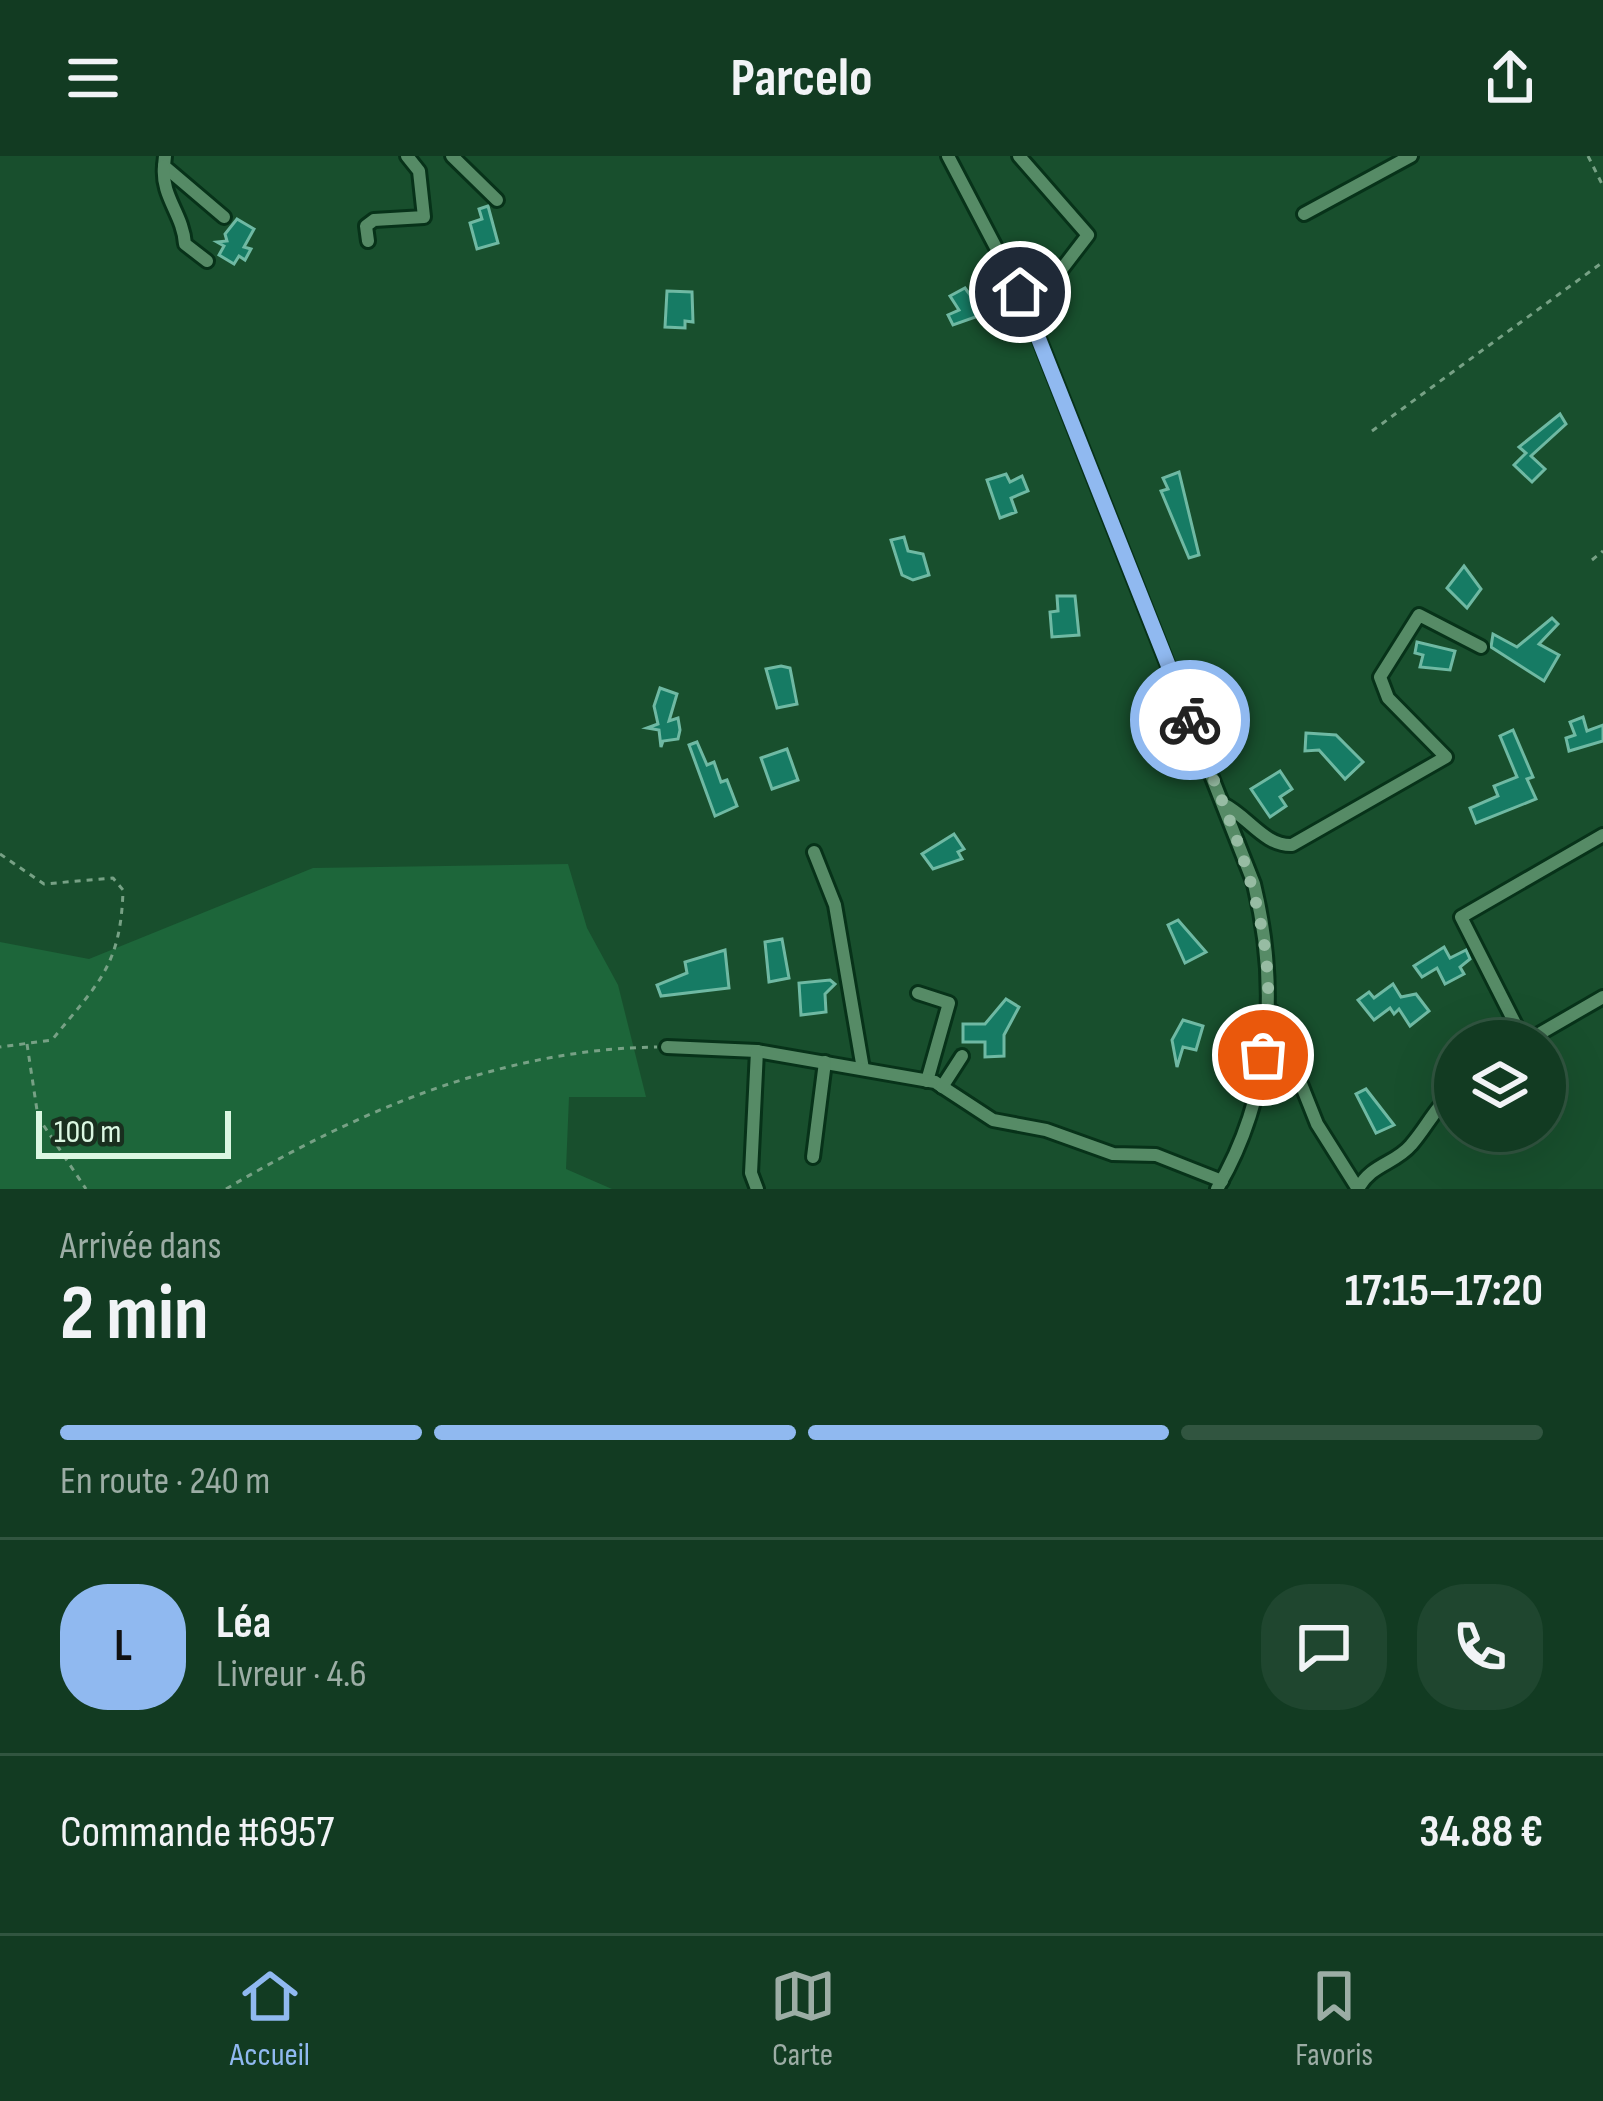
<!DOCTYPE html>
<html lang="fr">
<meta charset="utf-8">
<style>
:root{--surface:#123b22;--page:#1f462f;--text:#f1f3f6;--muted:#9cada5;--line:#315540;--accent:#90b9f0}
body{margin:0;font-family:"Sofia Sans Condensed",sans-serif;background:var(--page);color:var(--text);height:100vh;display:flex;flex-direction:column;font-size:45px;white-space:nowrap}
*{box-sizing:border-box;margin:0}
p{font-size:39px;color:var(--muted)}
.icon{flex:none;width:66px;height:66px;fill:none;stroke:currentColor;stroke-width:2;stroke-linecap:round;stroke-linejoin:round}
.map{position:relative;height:1033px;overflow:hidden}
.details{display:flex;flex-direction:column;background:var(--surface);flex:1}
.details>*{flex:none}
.buttons{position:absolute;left:1434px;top:864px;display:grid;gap:24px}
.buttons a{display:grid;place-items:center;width:132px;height:132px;border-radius:50%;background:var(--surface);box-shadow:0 12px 48px #0002,0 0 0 3px var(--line);font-size:60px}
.scale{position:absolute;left:36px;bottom:30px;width:195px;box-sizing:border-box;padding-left:12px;border:6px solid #dbf7e2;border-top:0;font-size:33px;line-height:42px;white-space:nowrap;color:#dbf7e2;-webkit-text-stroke:9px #192f1f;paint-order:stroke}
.pin{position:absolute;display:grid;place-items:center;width:102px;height:102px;color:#fff;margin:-51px;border:6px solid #fff;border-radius:50%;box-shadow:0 3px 12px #0007}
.courier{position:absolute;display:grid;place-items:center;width:120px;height:120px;margin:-60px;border:9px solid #90b9f0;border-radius:50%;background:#fff;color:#222;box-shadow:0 3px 15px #0007}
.head em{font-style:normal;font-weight:700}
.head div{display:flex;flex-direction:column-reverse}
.head{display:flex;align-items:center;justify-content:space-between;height:204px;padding:0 60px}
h1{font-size:78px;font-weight:700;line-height:90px}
.bar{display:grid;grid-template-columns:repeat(4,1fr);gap:18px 12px;align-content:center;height:144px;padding:0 60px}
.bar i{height:15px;border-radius:9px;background:var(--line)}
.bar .current{background:var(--accent)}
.bar p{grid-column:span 4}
.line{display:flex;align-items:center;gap:30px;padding:0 60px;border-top:3px solid var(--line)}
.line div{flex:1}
.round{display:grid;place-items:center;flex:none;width:126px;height:126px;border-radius:48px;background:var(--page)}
header{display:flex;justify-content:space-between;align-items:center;height:156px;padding:0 60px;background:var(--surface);font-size:54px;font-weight:700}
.menu{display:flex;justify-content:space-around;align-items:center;height:168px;border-top:3px solid var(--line);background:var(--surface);font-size:33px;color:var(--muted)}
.menu a{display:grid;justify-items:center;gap:6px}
.menu .current{color:var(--accent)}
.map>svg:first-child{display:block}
.green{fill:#1d663a}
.building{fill:#167b64;stroke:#6fb9a3;stroke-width:3}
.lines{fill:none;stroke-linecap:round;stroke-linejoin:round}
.minor-casing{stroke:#073219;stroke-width:18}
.path{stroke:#77a185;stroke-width:3;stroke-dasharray:6 6;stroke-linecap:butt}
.minor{stroke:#568b66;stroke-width:12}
.done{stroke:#97bca3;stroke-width:12;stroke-dasharray:0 21.6}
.route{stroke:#90b9f0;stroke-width:15}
</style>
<header><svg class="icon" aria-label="menu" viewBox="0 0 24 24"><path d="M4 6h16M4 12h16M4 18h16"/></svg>Parcelo<svg class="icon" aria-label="share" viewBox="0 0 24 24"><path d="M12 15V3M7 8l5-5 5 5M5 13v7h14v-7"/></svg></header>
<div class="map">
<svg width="1603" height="1033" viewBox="0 0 1603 1033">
<rect width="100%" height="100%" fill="#184f2d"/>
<path class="green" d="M568,708L587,772L618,829L646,941H569L566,1013L612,1033H0V786L89,803L313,712Z"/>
<g class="building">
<path d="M488,50L498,87L477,93L470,67L482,63L479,53Z"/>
<path d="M237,63L254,73L244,91L251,93L245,104L239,100L234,108L219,99L224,90L217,86L227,85L225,78Z"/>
<path d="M965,132L984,158L953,169L948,159L959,154L950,140Z"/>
<path d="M667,135L692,136L693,166L685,165V172L665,171Z"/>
<path d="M1560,258L1566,268L1531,300L1545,313L1532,326L1514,309L1526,297L1519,291Z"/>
<path d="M1179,316L1199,399L1189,402L1161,335L1168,333L1163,322Z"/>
<path d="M1006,318L1010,326L1022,320L1028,335L1011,342L1016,356L1000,362L987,324Z"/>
<path d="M904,381L908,395L923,398L929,419L913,424L902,419L891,384Z"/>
<path d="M1464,410L1481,433L1467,452L1447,432Z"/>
<path d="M1057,440H1075L1079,479L1052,481L1050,456L1058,455Z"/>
<path d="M1552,462L1558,468L1539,488L1559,499L1544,525L1491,491L1493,478L1517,491Z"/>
<path d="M1417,486L1455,495L1450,514L1420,511L1423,499L1415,497Z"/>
<path d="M781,510L790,512L797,548L777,552L766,513Z"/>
<path d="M660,532L677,538L669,565L678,562L680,574L678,583L663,585L661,591L659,574L647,572L658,568L654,550Z"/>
<path d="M1583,561L1587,575L1603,569V585L1569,595L1566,582L1575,579L1570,566Z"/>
<path d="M1513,574L1533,621L1527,623L1536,643L1476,667L1470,652L1498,640L1494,630L1517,621L1500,580Z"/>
<path d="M1306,577L1336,579L1363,606L1345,623L1319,594L1305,595Z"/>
<path d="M697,586L707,609L714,606L721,626L727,624L737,650L715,660L689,589Z"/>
<path d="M787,593L798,624L772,633L761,602Z"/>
<path d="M1280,615L1292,633L1280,641L1286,650L1270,661L1251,633Z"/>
<path d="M954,678L964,693L958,696L962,703L933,713L922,698Z"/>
<path d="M1178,764L1206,796L1185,807L1168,769Z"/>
<path d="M782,783L789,822L769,826L765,786Z"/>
<path d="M1444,791L1450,802L1466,794L1470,803L1460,811L1464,818L1445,828L1437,812L1422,821L1414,810Z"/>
<path d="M725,794L729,832L661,840L657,829L687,817L685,806Z"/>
<path d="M830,824L835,828L825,838L826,856L801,859L799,827Z"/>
<path d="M1393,828L1401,841L1416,838L1429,855L1410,870L1399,853L1394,858L1390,852L1374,864L1358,844L1369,836L1374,842Z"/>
<path d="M1006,843L1019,851L1004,879V900L985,901V886H963V868H985Z"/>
<path d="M1183,864L1203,870L1196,894L1183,891L1177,911L1172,884Z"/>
<path d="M1366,933L1394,969L1376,977L1356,938Z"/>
</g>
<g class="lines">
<g class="minor-casing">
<g id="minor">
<path d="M165,0L164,10L224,61"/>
<path d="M452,0L497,44"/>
<path d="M948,0L1025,147L1254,728C1279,831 1272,940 1217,1033"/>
<path d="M1019,0L1088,79L1055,122L1025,147"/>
<path d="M164,10C161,41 183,58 185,88L207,105"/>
<path d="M1304,58L1411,0"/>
<path d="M368,85L366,70L374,64L424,61L419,15L407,0"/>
<path d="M1223,648C1248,660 1264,690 1292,689L1446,601L1388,542L1380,521L1419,459L1481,491"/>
<path d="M814,696L835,749L863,913"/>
<path d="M918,837L949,847L927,925"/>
<path d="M1272,855L1317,968L1358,1033"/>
<path d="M1524,885L1461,761L1603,679"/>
<path d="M1527,885L1603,841"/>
<path d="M667,891L757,895L935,926L993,964L1046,974L1113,998L1156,999L1222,1025"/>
<path d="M757,895L751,1017L757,1033"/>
<path d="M942,931L962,900"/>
<path d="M813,1001L825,906"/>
<path d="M1358,1033C1371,1008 1395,1008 1411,989C1427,971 1435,951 1455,935"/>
</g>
</g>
<g class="path">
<path d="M1588,0L1603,30"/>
<path d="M1372,275L1603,106"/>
<path d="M1592,404L1603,395"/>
<path d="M0,698L44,728L113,722L123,734C121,811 97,828 52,884L0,891"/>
<path d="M27,888L38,961L86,1033"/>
<path d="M226,1033C357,955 503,893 657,891"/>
</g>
<use href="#minor" class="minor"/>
</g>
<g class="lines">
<path class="done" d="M1190,564C1233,675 1285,777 1263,899"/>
<path class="route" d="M1020,136L1190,564"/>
</g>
</svg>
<div class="buttons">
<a><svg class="icon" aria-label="layers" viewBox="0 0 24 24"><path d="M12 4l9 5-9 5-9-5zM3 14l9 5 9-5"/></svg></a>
</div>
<div class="scale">100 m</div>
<div class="pin" style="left:1263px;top:899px;background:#ea580c"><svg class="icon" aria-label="bag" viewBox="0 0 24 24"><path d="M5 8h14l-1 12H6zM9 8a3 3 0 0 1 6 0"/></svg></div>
<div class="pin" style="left:1020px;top:136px;background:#1f2937"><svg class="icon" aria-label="home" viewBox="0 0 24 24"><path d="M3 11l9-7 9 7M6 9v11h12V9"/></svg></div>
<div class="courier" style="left:1190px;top:564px"><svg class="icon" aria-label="bike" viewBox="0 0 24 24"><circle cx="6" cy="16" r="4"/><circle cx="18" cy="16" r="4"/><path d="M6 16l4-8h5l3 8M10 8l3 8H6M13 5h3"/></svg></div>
</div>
<section class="details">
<div class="head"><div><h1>2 min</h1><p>Arrivée dans</p></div><em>17:15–17:20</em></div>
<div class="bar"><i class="current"></i><i class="current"></i><i class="current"></i><i></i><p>En route · 240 m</p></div>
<div class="line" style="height:216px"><b class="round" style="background:var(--accent);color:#111">L</b><div><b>Léa</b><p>Livreur · 4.6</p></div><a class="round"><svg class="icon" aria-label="chat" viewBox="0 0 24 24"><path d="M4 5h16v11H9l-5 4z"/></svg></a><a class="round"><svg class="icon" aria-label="phone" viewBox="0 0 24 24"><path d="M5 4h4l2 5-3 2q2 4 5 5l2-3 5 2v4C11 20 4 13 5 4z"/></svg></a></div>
<div class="line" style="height:156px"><div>Commande #6957</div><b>34.88 €</b></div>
</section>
<nav class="menu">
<a class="current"><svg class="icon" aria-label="home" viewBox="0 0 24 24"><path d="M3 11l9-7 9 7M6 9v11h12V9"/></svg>Accueil</a>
<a><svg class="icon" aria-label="map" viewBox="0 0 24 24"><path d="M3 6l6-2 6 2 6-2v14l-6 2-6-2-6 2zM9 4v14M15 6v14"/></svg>Carte</a>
<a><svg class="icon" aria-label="saved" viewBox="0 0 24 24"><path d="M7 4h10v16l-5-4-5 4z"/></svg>Favoris</a>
</nav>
